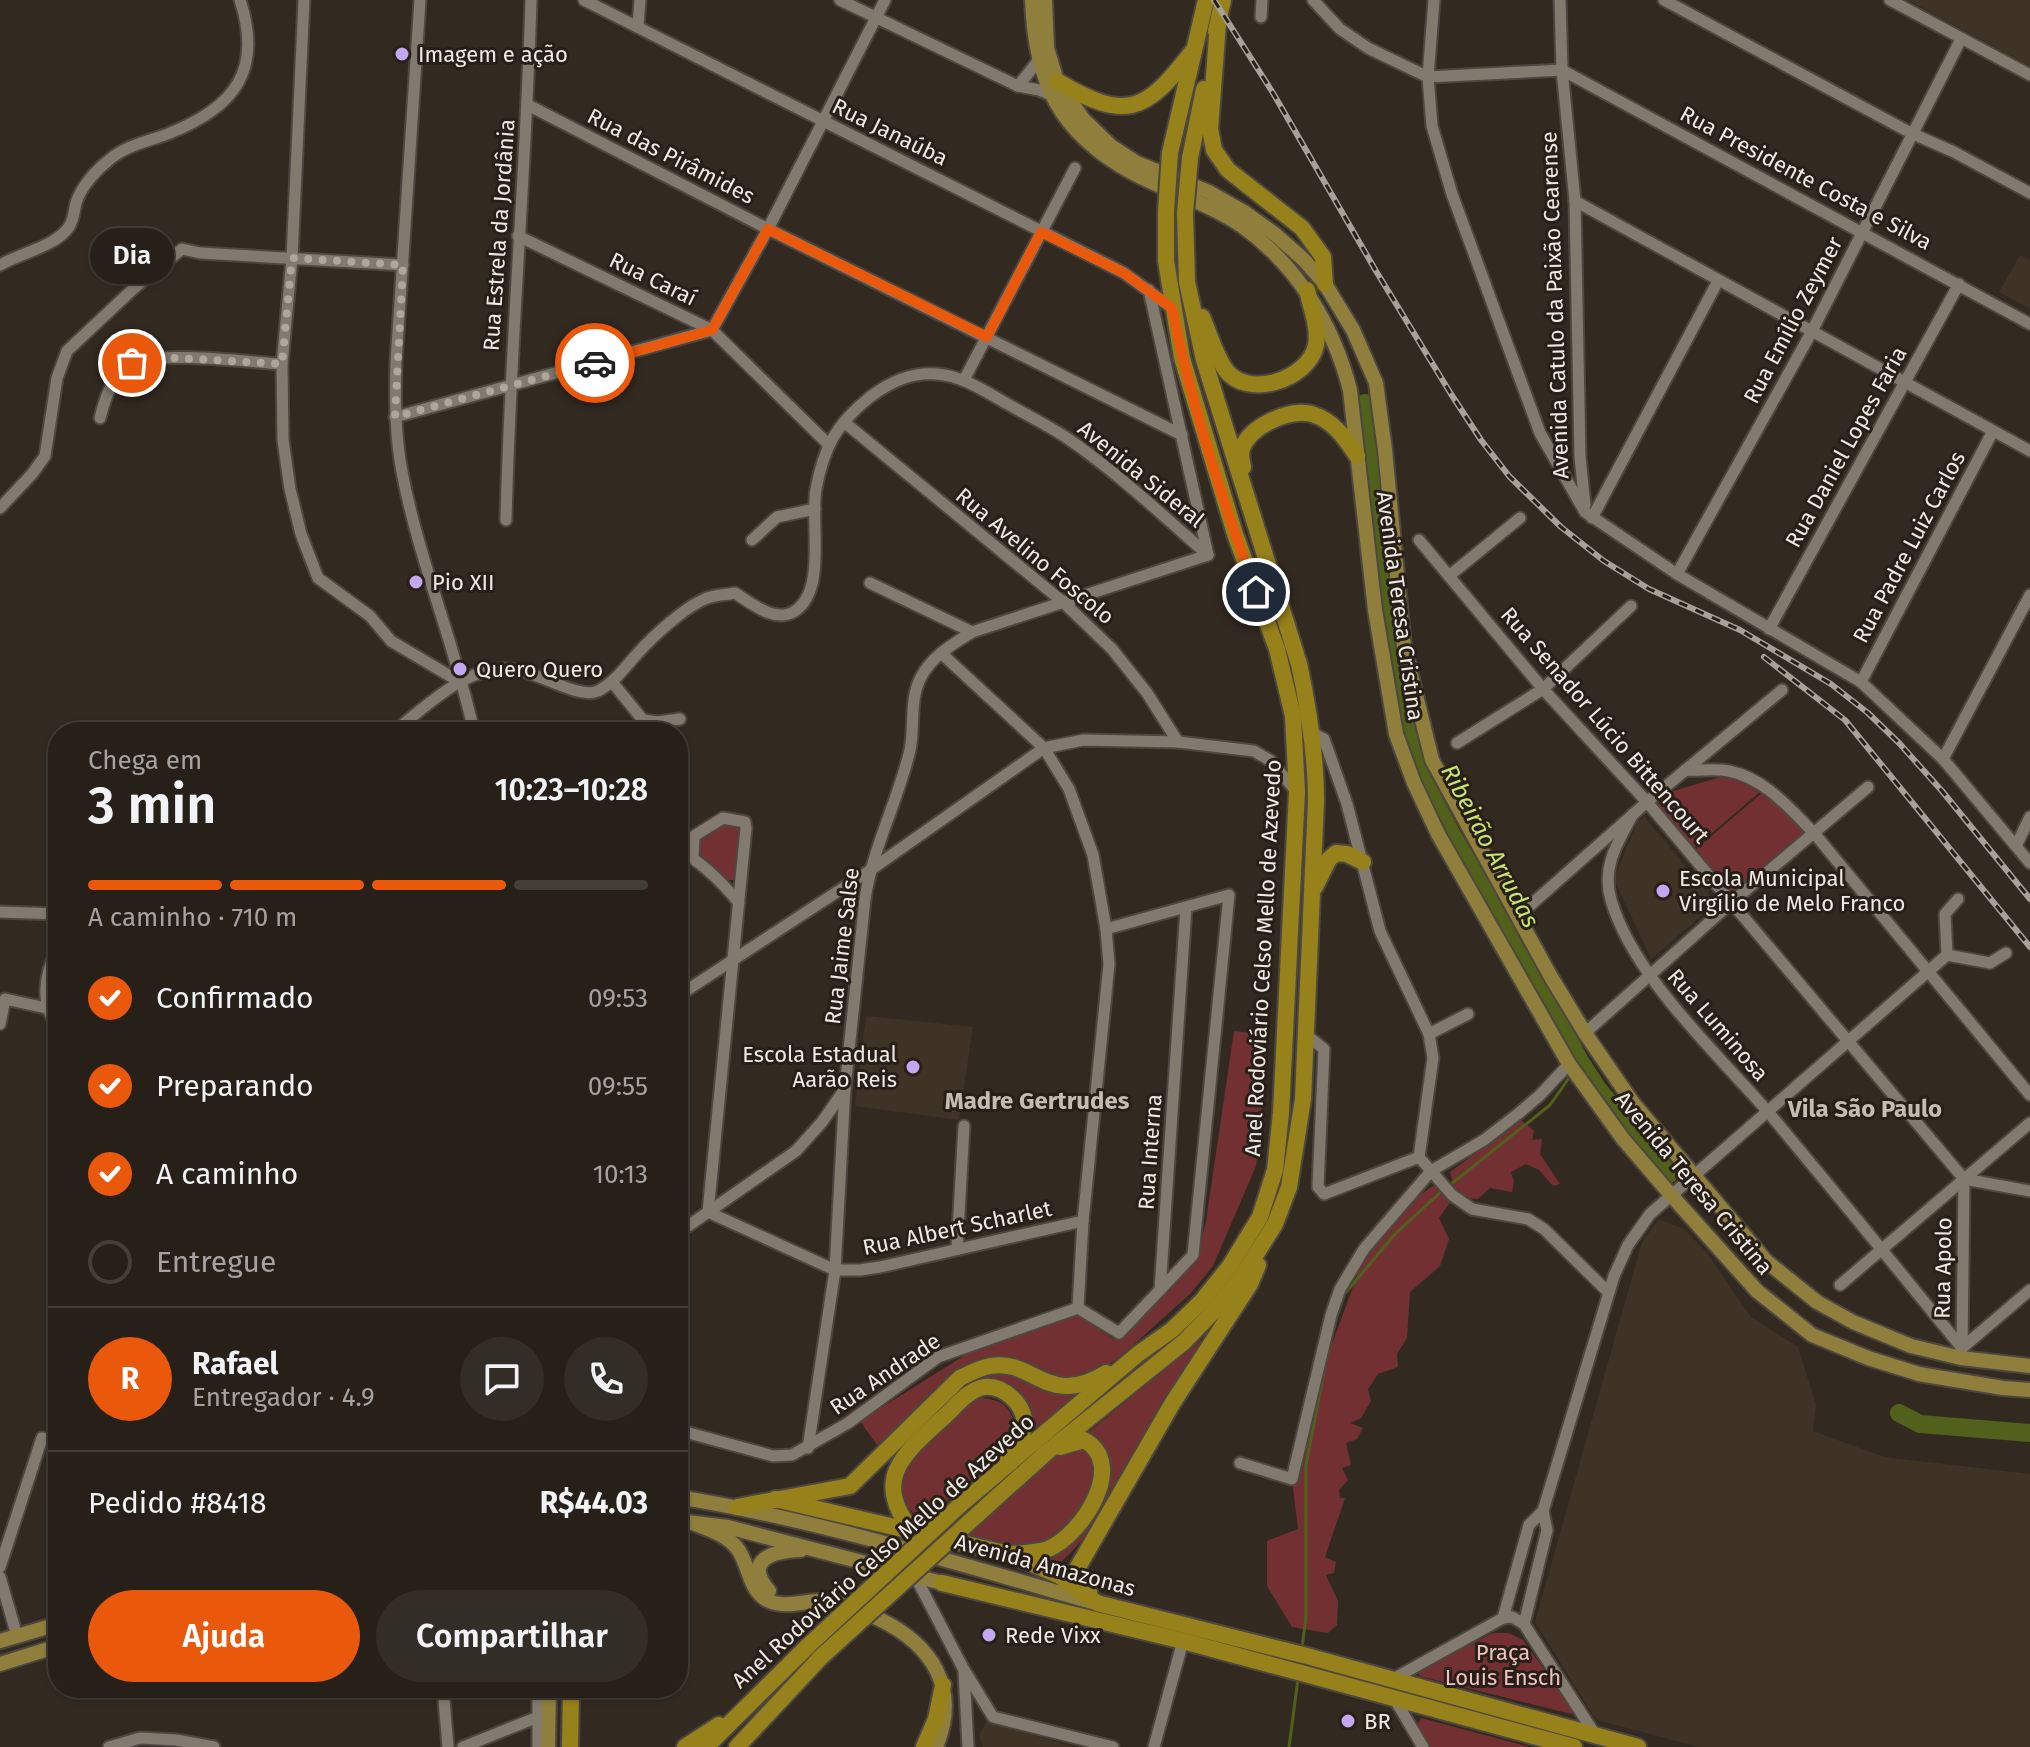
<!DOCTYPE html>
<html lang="pt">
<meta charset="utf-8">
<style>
:root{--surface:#262019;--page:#322d26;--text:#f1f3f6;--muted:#a4a3a2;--line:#423e38;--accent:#ea580c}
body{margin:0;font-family:"Fira Sans",sans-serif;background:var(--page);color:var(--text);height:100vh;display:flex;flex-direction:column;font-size:30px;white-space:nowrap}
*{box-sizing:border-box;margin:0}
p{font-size:26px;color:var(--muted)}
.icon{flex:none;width:44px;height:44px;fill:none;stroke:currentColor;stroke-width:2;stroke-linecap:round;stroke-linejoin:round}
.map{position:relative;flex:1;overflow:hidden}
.side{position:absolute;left:48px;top:722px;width:640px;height:976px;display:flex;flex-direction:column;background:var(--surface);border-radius:32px;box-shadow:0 2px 6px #0004,0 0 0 2px var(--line)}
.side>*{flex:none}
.pin{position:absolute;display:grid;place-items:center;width:68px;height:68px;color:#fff;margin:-34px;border:4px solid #fff;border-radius:50%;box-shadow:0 2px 8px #0007}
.courier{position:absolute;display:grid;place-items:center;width:80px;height:80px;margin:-40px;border:6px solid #ea580c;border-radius:50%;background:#fff;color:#222;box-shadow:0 2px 10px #0007}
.bubble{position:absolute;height:56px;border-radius:28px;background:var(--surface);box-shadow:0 2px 6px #0004,0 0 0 2px var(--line);font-size:26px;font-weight:600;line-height:56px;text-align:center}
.summary em{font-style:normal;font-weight:600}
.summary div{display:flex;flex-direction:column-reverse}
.summary{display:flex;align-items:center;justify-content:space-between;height:136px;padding:0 40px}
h1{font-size:52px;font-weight:600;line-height:60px}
.bar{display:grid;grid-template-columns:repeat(4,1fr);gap:12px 8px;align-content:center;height:96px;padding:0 40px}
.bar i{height:10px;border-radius:6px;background:var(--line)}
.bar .selected{background:var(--accent)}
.bar p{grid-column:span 4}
.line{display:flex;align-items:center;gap:20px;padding:0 40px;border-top:2px solid var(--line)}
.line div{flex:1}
.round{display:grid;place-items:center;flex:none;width:84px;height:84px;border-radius:42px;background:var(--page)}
ol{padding:0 40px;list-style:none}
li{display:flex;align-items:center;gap:24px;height:88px}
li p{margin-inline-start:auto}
li .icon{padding:8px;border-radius:50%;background:var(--accent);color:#fff;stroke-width:4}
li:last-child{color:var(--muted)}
li i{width:44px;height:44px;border:4px solid var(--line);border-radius:50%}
.action{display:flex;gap:16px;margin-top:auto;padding:16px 40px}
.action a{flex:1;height:92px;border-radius:48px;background:var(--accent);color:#fff;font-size:32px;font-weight:600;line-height:92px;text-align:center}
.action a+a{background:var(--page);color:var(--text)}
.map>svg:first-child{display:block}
.built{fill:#3f3325}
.green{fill:#723033}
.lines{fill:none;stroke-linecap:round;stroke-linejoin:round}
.stream{stroke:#51611b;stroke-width:3}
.river{stroke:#51611b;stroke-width:18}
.minor-casing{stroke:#4d473f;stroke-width:15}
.major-casing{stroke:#4d473f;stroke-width:18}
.highway-casing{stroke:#4d473f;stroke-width:20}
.minor{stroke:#837a6f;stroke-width:11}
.major{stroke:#8f7e3c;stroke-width:14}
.highway{stroke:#97811a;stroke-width:16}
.rail-casing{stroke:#a8a19a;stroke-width:6}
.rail{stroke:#282018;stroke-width:3;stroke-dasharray:9;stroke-linecap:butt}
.highway-bridge-casing{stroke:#4d473f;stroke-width:20;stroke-linecap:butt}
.highway-bridge{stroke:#97811a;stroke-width:16}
.done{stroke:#aea7a0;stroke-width:8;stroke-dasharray:0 14.4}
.route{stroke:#ea580c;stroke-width:10}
.poi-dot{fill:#c5a6f1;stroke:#282018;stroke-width:3}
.labels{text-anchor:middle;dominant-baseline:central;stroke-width:6;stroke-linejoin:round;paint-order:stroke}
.poi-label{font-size:22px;fill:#f0eae5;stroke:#282018;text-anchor:start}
.street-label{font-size:22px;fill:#f0eae5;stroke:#282018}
.park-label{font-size:22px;fill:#f3c0bf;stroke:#282018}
.water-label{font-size:24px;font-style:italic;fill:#c7e56e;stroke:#282018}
.neighbourhood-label{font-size:24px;font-weight:bold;fill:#c6bcb1;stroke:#282018}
</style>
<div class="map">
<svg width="2030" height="1747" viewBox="0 0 2030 1747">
<rect width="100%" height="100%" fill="#322a21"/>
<g class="built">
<path d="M1908,0H2030V66Z"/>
<path d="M2020,255L2030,260V309L1999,292Z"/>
<path d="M1644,816L1716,903L1651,959L1614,879L1637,823Z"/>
<path d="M866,1016L973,1027L959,1120L855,1106Z"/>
<path d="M1659,1219L1684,1229L1707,1253L1751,1317L1798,1347L1816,1405L1813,1431L1884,1457L2030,1474V1747H1700L1600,1721L1593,1715L1535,1622L1642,1242Z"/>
<path d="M986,1722L1075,1747H983L979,1735Z"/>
</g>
<g class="green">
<path d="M1727,775L1760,792L1693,849L1652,803L1660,795Z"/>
<path d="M1763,792L1770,795L1808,834L1733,895L1695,850Z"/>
<path d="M726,821L744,826L734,880H720L697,859C700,833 704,831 726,821Z"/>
<path d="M1234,1031L1268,1035L1256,1166L1213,1266L1191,1293L1121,1356L1103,1368L1083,1375L1065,1379L1046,1375L1018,1362L985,1358L956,1373L877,1445L860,1421L978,1347L1076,1314L1113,1339L1124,1335L1179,1280L1198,1254L1206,1221Z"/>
<path d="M1521,1120L1534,1131L1532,1140L1542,1139L1540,1154L1560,1184L1553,1186L1539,1170L1526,1164L1511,1172L1514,1182L1512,1192L1490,1188L1478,1199L1465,1198L1455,1190L1450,1172Z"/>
<path d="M1437,1183L1451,1201L1439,1218L1449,1239L1440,1266L1410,1292L1407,1338L1397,1354L1398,1367L1378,1374L1368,1389L1371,1401L1361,1418L1350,1423L1363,1428L1357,1439L1346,1443L1351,1465L1342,1468L1348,1480L1339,1490L1340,1498H1345L1325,1557L1336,1562L1334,1573L1326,1575L1338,1601L1337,1625L1328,1633L1292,1627L1267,1586V1541L1298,1529L1293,1488L1329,1352L1363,1260L1404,1206Z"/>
<path d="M1200,1341L1205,1343L1125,1466C1109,1503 1089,1539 1057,1565L1037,1559L1107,1481C1113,1462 1107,1443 1089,1434L1090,1431Z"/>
<path d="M1004,1372L1061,1395L1077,1392L1079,1395L1028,1436L1026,1405L970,1385L968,1382L985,1374Z"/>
<path d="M983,1398C997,1400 1007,1403 1012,1417C1022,1445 983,1469 965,1485C951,1497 937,1512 921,1520C867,1480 942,1430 972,1400Z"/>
<path d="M1073,1449H1082C1087,1453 1092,1458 1094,1463C1103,1491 1063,1538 1038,1544C1014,1548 993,1542 970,1538L968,1535L1052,1458Z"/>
<path d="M1493,1633H1509L1523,1640L1574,1711L1571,1714L1419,1676V1671Z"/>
<path d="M1421,1718L1530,1747H1430L1417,1726Z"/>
</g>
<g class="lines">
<g class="stream">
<path d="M1450,1185L1550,1105L1569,1078"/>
<path d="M1342,1297L1395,1234L1442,1191"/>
<path d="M1302,1648L1306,1617V1465L1325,1366"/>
<path d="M1289,1747L1298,1679"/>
</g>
<g class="river">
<path d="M1365,403L1390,651L1413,749L1433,799L1451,833L1536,979L1580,1061L1598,1089L1669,1174"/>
<path d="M1899,1413L1920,1424L2030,1433"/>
</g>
<g class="minor-casing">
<g id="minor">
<path d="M304,0L292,258L282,364L283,440L290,489L301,534L318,578L370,616L391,641L460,682"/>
<path d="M420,0L396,362C395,400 395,435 402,472C419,561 455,644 474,732"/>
<path d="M584,0L1124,273L1172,308"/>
<path d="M840,0L1018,86L1039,90L1053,96"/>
<path d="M1313,0L1340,29L1368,48L1428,77L1562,70"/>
<path d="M1434,0L1428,77L1432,126L1452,194L1540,433L1585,512L1677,574L1861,682L1943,759L2030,863"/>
<path d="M1560,0L1562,70L1575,201L1580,457L1585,506"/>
<path d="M1664,0L1911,133L1954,152L2030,193"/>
<path d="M1890,0L2030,75"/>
<path d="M1261,17L1262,0"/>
<path d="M638,25L640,0"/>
<path d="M1562,70L2030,324"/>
<path d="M1018,86L1038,61"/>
<path d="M528,105L768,229L1182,435"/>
<path d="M1575,201L2030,451"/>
<path d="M518,236L712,330L827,443"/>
<path d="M0,265C20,253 55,247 69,227C74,219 74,211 76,203C81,187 95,171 109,160C126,145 150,141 170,133C235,107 263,70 240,0"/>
<path d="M1149,290L1208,555"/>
<path d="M964,380L1075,168"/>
<path d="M395,417L712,330L768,229L885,0"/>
<path d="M100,418C105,398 113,372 134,363C164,351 247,362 282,364"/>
<path d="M844,422L1063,602L1112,649L1147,693L1178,742"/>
<path d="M0,508L32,474L45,456L57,378L67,351L133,289L182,249L200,253L403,265"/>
<path d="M1592,518L1718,281"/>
<path d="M506,520C510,346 526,174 531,0"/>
<path d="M752,540L777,517L815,509"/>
<path d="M1419,540L1543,689L1647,802L1964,1179L2030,1191"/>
<path d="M1677,574L1811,333L1961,39"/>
<path d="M1449,576L1520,518"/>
<path d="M870,583L972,632"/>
<path d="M1769,629L1959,284"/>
<path d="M941,653L1044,748L1069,789L1093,855L1106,929L1109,964L1083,1221L1078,1308"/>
<path d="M612,682L643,720L657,722L680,719"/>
<path d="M1861,682L1993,431"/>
<path d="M394,732C426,706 466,666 510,669C537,670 577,700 598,691C614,683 626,666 638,653C652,637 685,607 705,599C713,595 725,595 735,593C751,603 775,624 795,611C827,590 810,522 816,489C824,447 836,424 870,397C890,382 911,372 937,374C962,376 983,390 1004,402C1025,414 1047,425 1067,438C1118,473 1162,515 1208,555"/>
<path d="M1312,733L1324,739L1347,804L1380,931L1429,1034L1433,1058L1419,1157L1452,1195L1472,1209L1528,1219L1544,1229L1608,1292"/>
<path d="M1457,743L1543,689L1631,606"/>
<path d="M1943,759L2030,595"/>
<path d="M1685,770C1699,771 1715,768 1729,771C1766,779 1789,808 1814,833L2030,1095"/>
<path d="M1633,814C1618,842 1601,867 1611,900C1633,976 1717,1053 1769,1113C1834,1191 1898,1269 1962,1348"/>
<path d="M2016,846L2030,817"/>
<path d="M678,849C703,863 721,881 739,903"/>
<path d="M693,857L694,836L723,818L745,822L746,828C734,956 720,1084 708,1212L835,1270H860L880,1267L1083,1221"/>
<path d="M0,912L58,914"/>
<path d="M1517,917L1647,802L1782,690"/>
<path d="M1106,929L1229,895L1193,1255L1160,1290"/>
<path d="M58,949C44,973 40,1005 58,1027"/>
<path d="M1947,955L1990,963L2006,953"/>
<path d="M1947,955L1945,914L1958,899"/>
<path d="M678,996L869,871L1044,748L1083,740L1178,742L1254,751L1271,761L1296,791"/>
<path d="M0,1024L5,999L46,1008"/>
<path d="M1304,1033L1324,1049L1318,1187L1324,1194L1419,1157"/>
<path d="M1585,1033L1732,902L1868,787"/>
<path d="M1429,1034L1468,1014"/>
<path d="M678,1233L796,1151L822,1122L845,1089"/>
<path d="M957,1248L964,1126"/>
<path d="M1840,1285L2030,1123"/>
<path d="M1078,1308L1119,1333L1160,1290L1186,908"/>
<path d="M1962,1348L2030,1290"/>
<path d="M1962,1349L1964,1179"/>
<path d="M678,1430L773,1456L792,1455L848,1423L938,1357L1078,1308"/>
<path d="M808,1448L835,1270L845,1088L865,899C873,847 898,801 910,750C915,726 909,700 921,677C932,656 953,644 972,632L1208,555"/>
<path d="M1240,1463L1292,1479L1331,1315L1340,1289L1364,1249L1431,1171L1484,1140L1519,1113L1540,1095L1569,1064"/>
<path d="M0,1567L42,1438L58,1441"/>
<path d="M915,1576L963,1668L993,1717L1113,1747"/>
<path d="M0,1577L17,1636"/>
<path d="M1503,1618L1529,1525L1543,1511L1614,1276L1628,1245L1650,1214L1947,955"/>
<path d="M1524,1624L1547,1530L1543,1511"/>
<path d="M964,1672L968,1747"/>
<path d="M1393,1679L1503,1618L1512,1617L1524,1624L1596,1736"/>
<path d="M443,1688L448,1747"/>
<path d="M538,1688V1747"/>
<path d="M1394,1698L1423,1747"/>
<path d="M109,1747L140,1738L176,1740L214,1747"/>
<path d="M463,1747L538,1717"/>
<path d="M1154,1747L1183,1641"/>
</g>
</g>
<g class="major-casing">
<g id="major">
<path d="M1032,0C1035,82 1059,133 1133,173C1169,192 1208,203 1242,226C1298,266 1333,325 1350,390L1375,610L1396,734L1414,783L1438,834L1569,1064L1623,1139L1671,1195L1757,1291L1812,1335L1868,1358L1919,1374L2003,1388L2030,1390"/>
<path d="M1045,0L1047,48L1057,81L1083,119L1111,146L1137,163L1209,192L1244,212L1276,235L1304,260L1325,284L1353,330L1376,383L1385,450L1404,647L1432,760L1551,977L1585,1033L1633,1103L1766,1261L1817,1302L1853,1322L1911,1346L1961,1358L2030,1366"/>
<path d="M678,1497C818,1520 956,1563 1092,1602"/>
<path d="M678,1521L728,1527L942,1583"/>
<path d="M695,1524C710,1530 727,1535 737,1548C749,1563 748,1589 767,1600C785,1610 808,1599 827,1601C845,1603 863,1611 879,1619C933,1645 960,1689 936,1747"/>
<path d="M769,1591C742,1559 774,1551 801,1550"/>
<path d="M0,1641L58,1624"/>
<path d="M0,1664L58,1646"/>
<path d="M548,1747L549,1688"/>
</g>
</g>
<g class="highway-casing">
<g id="highway">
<path d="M1218,23L1210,129L1214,150L1228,170L1302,228L1323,257L1325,284"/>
<path d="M1216,31L1223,0"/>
<path d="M1057,81C1126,122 1145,113 1192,52"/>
<path d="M1170,153L1206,0"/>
<path d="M1190,158L1204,89"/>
<path d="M1202,317C1209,333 1215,354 1225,369C1246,400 1309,380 1316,345C1319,327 1311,308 1307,290"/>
<path d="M1243,467C1242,461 1240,455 1242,448C1251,426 1289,408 1312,414C1334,421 1345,438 1357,456"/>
<path d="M1315,887L1329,859L1336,853L1347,854L1363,862"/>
<path d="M775,1499L1009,1554L1060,1576L1097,1603L1307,1656L1638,1747"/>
<path d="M959,1506L1138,1354L1172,1330L1202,1301L1230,1266L1260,1217L1275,1170L1281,1113L1297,792L1293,716L1277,649L1235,534L1182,358L1166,261V211"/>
<path d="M737,1507L850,1486L960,1378C970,1373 979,1368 990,1366C1034,1358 1047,1409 1106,1373"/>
<path d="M977,1515L1047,1452L1184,1342L1214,1311L1243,1275L1275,1224L1289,1187L1303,1099L1316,801C1316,754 1309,710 1299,664L1204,360L1187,282L1185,213"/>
<path d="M912,1531C870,1478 906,1452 945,1416C956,1406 968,1390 984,1387C1004,1385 1026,1405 1024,1425C1023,1437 1015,1448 1007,1457"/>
<path d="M1011,1554C1022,1553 1037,1553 1048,1549C1082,1535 1128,1464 1084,1440L1060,1447"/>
<path d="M942,1583L1183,1641L1574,1747"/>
<path d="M1089,1592L1078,1576V1567L1172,1404L1250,1284L1258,1265"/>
<path d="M570,1747L571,1688"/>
<path d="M685,1747L719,1725"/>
<path d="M706,1747L809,1645"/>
<path d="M737,1747L821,1657"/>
<path d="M924,1747L936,1719L943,1685"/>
</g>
</g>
<use href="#minor" class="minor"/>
<use href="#major" class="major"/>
<use href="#highway" class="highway"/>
<g class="rail-casing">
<g id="rail">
<path d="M1214,0L1273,93L1376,271L1451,394L1481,440L1509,476L1561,527L1604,561L1649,589L1740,630L1831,684L1868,713L1899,743L1942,791L2030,899"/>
<path d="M1764,657L1845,720L2030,947"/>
</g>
</g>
<use href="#rail" class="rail"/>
<g class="highway-bridge-casing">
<g id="highway-bridge">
<path d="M1166,211L1170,153"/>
<path d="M1185,213L1190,158"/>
<path d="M809,1645L959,1506"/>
<path d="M821,1657L977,1515"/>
</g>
</g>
<use href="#highway-bridge" class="highway-bridge"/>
</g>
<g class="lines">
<path class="done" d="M132,363L158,357L282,364L292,258L403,265L395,417L595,363"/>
<path class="route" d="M595,363L712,330L768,229L987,337L1041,232L1124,273L1172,308C1191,404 1222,500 1256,592"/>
</g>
<g class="poi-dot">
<circle cx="402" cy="54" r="8"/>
<circle cx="416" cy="582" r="8"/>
<circle cx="460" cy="669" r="8"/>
<circle cx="1663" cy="891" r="8"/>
<circle cx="913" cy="1067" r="8"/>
<circle cx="989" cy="1635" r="8"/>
<circle cx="1348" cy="1721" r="8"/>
</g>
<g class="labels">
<g class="poi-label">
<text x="418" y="54">Imagem e ação</text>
<text x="432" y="582">Pio XII</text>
<text x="476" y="669">Quero Quero</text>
<text x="1679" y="878">Escola Municipal<tspan x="1679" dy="25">Virgílio de Melo Franco</tspan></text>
<text x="897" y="1054" text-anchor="end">Escola Estadual<tspan x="897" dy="25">Aarão Reis</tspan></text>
<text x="1005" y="1635">Rede Vixx</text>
<text x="1364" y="1721">BR</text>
</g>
<g class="street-label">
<text transform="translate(890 132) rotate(26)">Rua Janaúba</text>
<text transform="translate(671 156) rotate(27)">Rua das Pirâmides</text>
<text transform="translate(1806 178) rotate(28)">Rua Presidente Costa e Silva</text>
<text transform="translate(499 235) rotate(-86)">Rua Estrela da Jordânia</text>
<text transform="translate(653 279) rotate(26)">Rua Caraí</text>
<text transform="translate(1555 305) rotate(-92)">Avenida Catulo da Paixão Cearense</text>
<text transform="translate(1793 320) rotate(-62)">Rua Emílio Zeymer</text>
<text transform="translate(1846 447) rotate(-61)">Rua Daniel Lopes Faria</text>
<text transform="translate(1141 474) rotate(39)">Avenida Sideral</text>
<text transform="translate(1909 547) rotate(-62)">Rua Padre Luiz Carlos</text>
<text transform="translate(1035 556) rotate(40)">Rua Avelino Foscolo</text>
<text transform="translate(1400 606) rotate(82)">Avenida Teresa Cristina</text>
<text transform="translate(1605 725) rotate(49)">Rua Senador Lúcio Bittencourt</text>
<text transform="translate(842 946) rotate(-83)">Rua Jaime Salse</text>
<text transform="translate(1263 958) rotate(-87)">Anel Rodoviário Celso Mello de Azevedo</text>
<text transform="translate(1718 1025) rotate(49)">Rua Luminosa</text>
<text transform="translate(1150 1152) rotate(-86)">Rua Interna</text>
<text transform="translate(1694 1183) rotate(50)">Avenida Teresa Cristina</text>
<text transform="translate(957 1228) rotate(-12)">Rua Albert Scharlet</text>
<text transform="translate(1943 1268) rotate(-89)">Rua Apolo</text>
<text transform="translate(885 1374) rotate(-34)">Rua Andrade</text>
<text transform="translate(883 1551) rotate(-42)">Anel Rodoviário Celso Mello de Azevedo</text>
<text transform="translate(1045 1565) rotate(15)">Avenida Amazonas</text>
</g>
<g class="park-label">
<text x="1503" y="1652">Praça<tspan x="1503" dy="25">Louis Ensch</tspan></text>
</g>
<g class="water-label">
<text transform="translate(1490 846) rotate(62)">Ribeirão Arrudas</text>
</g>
<g class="neighbourhood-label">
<text x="1037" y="1101">Madre Gertrudes</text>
<text x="1865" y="1109">Vila São Paulo</text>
</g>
</g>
</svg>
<div class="pin" style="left:132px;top:363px;background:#ea580c"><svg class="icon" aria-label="bag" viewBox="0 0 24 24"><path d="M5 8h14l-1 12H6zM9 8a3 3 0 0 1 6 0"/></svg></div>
<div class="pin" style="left:1256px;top:592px;background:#1f2937"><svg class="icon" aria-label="home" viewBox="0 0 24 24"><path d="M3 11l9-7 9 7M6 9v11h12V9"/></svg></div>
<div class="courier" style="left:595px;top:363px"><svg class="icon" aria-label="car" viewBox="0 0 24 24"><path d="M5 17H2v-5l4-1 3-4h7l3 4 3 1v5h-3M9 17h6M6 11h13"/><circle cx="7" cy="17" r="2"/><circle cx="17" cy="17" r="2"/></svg></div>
<div class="bubble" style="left:90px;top:228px;width:84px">Dia</div>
<section class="side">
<div class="summary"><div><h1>3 min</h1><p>Chega em</p></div><em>10:23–10:28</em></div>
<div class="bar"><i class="selected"></i><i class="selected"></i><i class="selected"></i><i></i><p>A caminho · 710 m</p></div>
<ol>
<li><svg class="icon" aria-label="check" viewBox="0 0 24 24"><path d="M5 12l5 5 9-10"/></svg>Confirmado<p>09:53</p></li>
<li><svg class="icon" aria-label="check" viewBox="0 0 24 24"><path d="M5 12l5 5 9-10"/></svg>Preparando<p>09:55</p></li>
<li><svg class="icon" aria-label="check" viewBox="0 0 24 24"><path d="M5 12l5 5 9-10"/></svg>A caminho<p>10:13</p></li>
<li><i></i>Entregue</li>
</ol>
<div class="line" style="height:144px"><b class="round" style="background:var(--accent);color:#fff">R</b><div><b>Rafael</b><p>Entregador · 4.9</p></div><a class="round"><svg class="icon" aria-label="chat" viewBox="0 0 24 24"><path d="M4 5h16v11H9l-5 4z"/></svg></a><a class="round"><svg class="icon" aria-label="phone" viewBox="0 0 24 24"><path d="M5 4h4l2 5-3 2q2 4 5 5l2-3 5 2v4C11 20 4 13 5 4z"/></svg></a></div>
<div class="line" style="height:104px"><div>Pedido #8418</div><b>R$44.03</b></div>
<div class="action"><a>Ajuda</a><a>Compartilhar</a></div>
</section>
</div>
